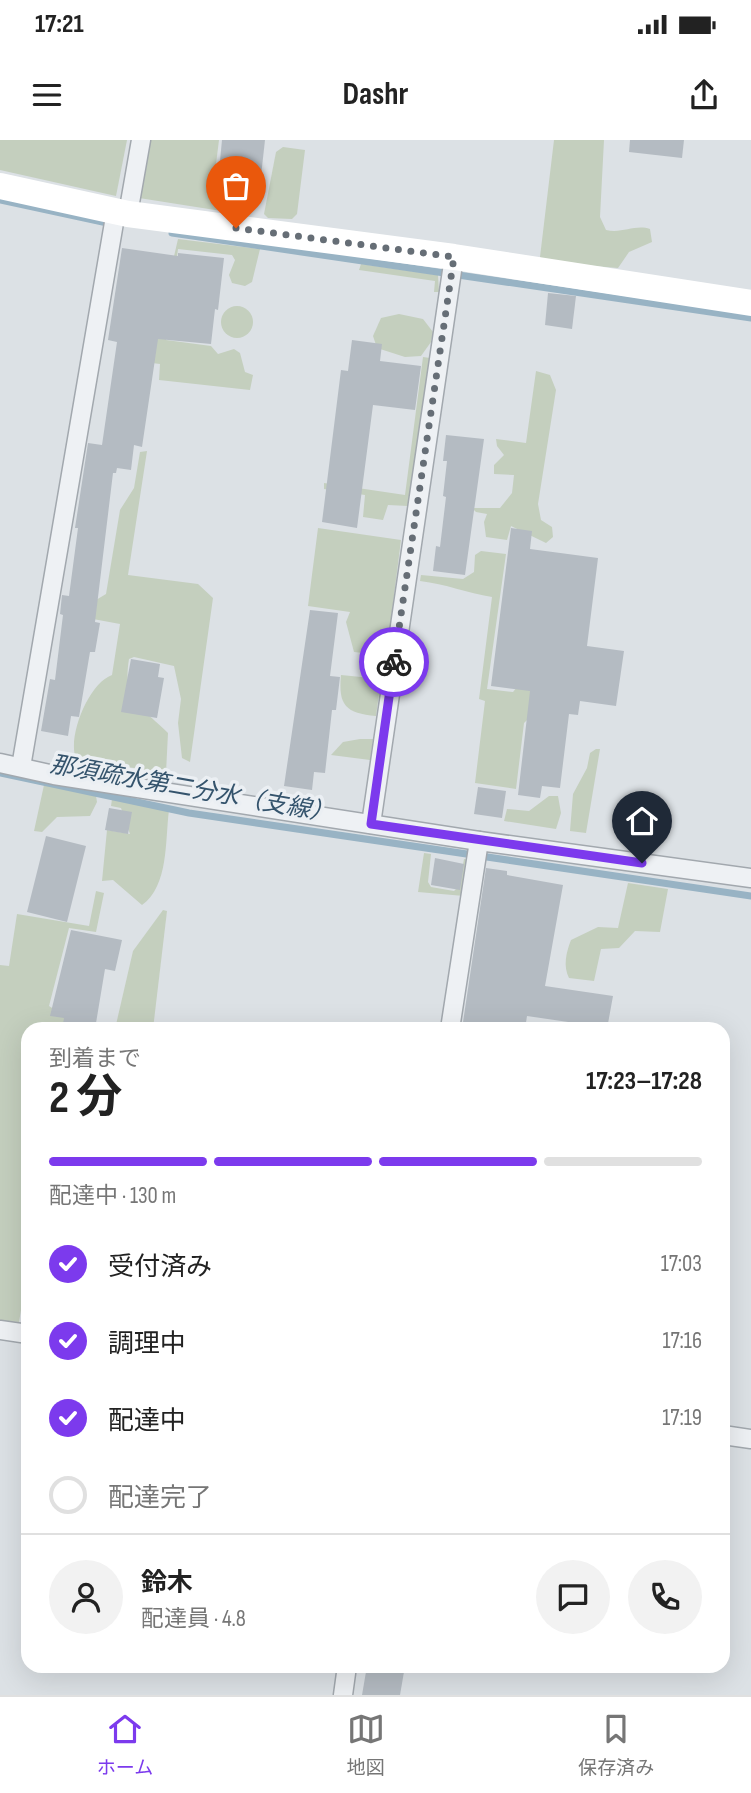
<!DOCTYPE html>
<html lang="ja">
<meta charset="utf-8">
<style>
:root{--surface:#fff;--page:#f2f2f2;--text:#222;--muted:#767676;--line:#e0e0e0;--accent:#7c3aed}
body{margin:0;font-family:"Sofia Sans Condensed","Noto Sans JP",sans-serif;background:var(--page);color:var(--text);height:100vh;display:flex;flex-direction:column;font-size:26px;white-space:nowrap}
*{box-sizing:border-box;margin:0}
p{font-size:23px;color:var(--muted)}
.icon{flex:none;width:38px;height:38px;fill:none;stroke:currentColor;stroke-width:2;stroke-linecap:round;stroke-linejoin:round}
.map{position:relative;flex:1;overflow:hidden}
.side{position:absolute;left:21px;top:882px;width:709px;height:651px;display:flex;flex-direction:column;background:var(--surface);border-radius:21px;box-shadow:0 7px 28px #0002}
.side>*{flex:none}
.pin{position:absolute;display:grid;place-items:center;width:60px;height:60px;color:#fff;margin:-72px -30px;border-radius:50% 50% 50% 0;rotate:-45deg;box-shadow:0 0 7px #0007}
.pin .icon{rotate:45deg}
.courier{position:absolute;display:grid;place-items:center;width:70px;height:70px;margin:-35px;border:5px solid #7c3aed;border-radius:50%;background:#fff;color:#222;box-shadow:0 2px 9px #0007}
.head em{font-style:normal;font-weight:700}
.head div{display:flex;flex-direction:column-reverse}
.head{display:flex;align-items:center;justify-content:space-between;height:119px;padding:0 28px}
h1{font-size:46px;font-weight:700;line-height:52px}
.bar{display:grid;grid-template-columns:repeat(4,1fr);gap:10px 7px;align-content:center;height:84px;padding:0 28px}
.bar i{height:9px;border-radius:5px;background:var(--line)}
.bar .on{background:var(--accent)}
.bar p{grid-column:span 4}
.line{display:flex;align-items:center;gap:18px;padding:0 28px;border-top:2px solid var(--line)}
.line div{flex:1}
.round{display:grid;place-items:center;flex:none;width:74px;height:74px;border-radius:37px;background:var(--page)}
ol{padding:0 28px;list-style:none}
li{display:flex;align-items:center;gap:21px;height:77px}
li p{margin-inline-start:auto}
li .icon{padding:7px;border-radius:50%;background:var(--accent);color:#fff;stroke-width:4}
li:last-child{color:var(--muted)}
li i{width:38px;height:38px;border:4px solid var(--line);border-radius:50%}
.status{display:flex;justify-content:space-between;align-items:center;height:49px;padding:0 35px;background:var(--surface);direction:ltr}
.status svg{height:19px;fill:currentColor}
header{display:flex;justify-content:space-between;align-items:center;height:91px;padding:0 28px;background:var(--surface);font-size:32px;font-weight:700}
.tabs{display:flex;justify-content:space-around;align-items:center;height:98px;border-top:2px solid var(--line);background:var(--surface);font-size:19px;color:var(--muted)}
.tabs a{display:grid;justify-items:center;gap:4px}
.tabs .on{color:var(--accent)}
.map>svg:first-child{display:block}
.green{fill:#c4cfbe}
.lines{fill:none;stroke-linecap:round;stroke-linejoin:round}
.stream{stroke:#98b3c4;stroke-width:7}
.building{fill:#b4bbc2}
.street-casing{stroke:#a2a8ae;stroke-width:21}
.street{stroke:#eef1f4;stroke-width:18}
.secondary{stroke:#fff;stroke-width:26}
.done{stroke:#666e76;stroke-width:7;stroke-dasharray:0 12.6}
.route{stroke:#7c3aed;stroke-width:9}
.labels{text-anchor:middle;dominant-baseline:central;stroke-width:7;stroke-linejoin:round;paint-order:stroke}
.water-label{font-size:24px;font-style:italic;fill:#34536c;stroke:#ebeff3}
</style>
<div class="status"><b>17:21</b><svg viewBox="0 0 49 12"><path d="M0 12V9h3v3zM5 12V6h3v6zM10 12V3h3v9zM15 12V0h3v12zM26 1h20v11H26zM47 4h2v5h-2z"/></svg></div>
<header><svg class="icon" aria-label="menu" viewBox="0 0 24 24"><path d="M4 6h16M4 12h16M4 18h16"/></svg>Dashr<svg class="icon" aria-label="share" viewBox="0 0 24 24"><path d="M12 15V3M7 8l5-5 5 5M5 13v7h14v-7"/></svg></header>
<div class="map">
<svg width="751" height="1555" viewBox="0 0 751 1555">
<rect width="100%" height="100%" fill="#dce1e5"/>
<g class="green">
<path d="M0,0H127L116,56L0,30Z"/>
<path d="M145,0H219L215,32L250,59L247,75L139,58Z"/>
<path d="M554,0H604L600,77L606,90C622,94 635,84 650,89L652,102L629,112L618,128L545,122L540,117Z"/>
<path d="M283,7L305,10L297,74L292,79L268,78L264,74L276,12Z"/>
<path d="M178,99L260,109L252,142L245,146L232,143L229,135L235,120L232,115L178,109L166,200L211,206L218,214L234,209L240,213L245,232L253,235L250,250L159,240L160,224L119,219L169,138Z"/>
<path d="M361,124L438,135L439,152H434L435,141L359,130Z"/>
<circle cx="237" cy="182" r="16"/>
<path d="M399,174L423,179L433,192L431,202L421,216L405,217L377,208L373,196L381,178Z"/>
<path d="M423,217L430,218L408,366L388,365L383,380L363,377L365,355L324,349V343L405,355Z"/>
<path d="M536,231L550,235L556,250L538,364L541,380L552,387L553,397L546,403L511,386L507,400L486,397L484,382L487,374L476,372L472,368H500L512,353L514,335L494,334V325L504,315L497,306L496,299L526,303Z"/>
<path d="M147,311L128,435L198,444L213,458L190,622L182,618L178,583L181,559L174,526L134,517L129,519C122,562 141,566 168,593L166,633L76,619C67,596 89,543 112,535L120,484L93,479L96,460L106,454L120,370L134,348L140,312Z"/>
<path d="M318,388L401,400L387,511L382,515L354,512L346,482L350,472L308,466Z"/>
<path d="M481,411L506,414L487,549L513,552L521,542L538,543L530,577L524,583L516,649L475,643L485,561L479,559L492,457C467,453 446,444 420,441L421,435L463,439L474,432L475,415Z"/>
<path d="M341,535L381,539L376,576C346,573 338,566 341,535Z"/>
<path d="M360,599H373L370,620L331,615L343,602Z"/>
<path d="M596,609H600L586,693L570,691L573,654L587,628L590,613Z"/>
<path d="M44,645L96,656L97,662L90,676L57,677L42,692L34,691Z"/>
<path d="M549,656H558L561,673L556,689L504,681L507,669L529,671Z"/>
<path d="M112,659L169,670C165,700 169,746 142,765L113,740L102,741L107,690L130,694L121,668L111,666Z"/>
<path d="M424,713L431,714L428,742L431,747L454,751L459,746L464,719L470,720L464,756L418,752Z"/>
<path d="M628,743L668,749L660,792L635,791L619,808L601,809L594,841L569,838C563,826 566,813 571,800L598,787L618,788Z"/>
<path d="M96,751L104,753L96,792L69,788L49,866L71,880L76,889H28V1129L19,1182L0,1181V825L9,826L17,774L89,786Z"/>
<path d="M163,770L167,771L153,889H115L133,811Z"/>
</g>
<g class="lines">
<g class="stream">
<path d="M0,60L112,84"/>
<path d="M172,93L751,178"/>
<path d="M0,633L189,673L751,756"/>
</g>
</g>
<g class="building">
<path d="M222,0H265L261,36L219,31Z"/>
<path d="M630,0H684L682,18L629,12Z"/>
<path d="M122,108L178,116V113L224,118L218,170L215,169L211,204L158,199L142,307L134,305L131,330L117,328L116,333H113L95,482L100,483L95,512H90L79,577L71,576L68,596L41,591L50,539L55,540L63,475L60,474L62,455L69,456L78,388H75L88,303L102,305L117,202L108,200Z"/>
<path d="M548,153L576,156L572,189L545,185Z"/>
<path d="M352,200L382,204L380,221L421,226L415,270L373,265L357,388L322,382L341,230L348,231Z"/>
<path d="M446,295L484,299L465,435L433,431L436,406L440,407L446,357L443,356L447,321H443Z"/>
<path d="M511,388L532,391L530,409L598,418L587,506L624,511L616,566L580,561L578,575L569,574L560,648L542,646L540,658L518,655L530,551L491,546Z"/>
<path d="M310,470L338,473L330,536L340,537L336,570H332L325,633L314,632L312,650L284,646Z"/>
<path d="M131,519L160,524L158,537L164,538L157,578L121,572Z"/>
<path d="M478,647L506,651L502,678L474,674Z"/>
<path d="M109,668L132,672L128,694L105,690Z"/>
<path d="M46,696L86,706L67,782L27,772Z"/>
<path d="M435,718L464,724L460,750L431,745Z"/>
<path d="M486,728L507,731V735L563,745L545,846L613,856L607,889H574L575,883L527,876L525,889H462Z"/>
<path d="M71,790L122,800L115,831L105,829L95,889H62L64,878L50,876Z"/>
<path d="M367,1526H405L400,1555H362Z"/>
</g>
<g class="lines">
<g class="street-casing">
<g id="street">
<path d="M128,74L141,0"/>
<path d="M0,623L54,635L479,701L751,738"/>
<path d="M21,627L116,71"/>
<path d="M371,684L454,117"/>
<path d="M450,889L479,701"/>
<path d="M0,1190L28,1194"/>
<path d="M723,1295L751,1299"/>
<path d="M343,1555L347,1526"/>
</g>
</g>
<use href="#street" class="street"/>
<path class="secondary" d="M0,46L128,74L454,117L751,163"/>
</g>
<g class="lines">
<path class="done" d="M236,88L454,117L394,522"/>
<path class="route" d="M394,522L371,684L642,723"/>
</g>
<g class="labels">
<g class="water-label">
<text transform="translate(192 649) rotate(10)">那須疏水第二分水（支線）</text>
</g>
</g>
</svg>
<div class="pin" style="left:236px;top:88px;background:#ea580c"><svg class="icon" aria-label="bag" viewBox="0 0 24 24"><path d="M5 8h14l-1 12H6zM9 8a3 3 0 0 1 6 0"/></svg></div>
<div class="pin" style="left:642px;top:723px;background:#1f2937"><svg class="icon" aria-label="home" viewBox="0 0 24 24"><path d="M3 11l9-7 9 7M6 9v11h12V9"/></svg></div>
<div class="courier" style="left:394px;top:522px"><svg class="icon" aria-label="bike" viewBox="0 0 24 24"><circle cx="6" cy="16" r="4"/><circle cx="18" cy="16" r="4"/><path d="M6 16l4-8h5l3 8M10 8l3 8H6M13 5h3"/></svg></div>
<section class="side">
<div class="head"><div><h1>2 分</h1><p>到着まで</p></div><em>17:23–17:28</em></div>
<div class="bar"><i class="on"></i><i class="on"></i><i class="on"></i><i></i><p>配達中 · 130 m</p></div>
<ol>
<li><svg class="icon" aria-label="check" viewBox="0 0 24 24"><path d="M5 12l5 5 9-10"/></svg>受付済み<p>17:03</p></li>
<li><svg class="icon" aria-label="check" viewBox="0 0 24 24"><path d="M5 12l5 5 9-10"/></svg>調理中<p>17:16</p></li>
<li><svg class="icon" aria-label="check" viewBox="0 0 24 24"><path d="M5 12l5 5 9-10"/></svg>配達中<p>17:19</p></li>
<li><i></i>配達完了</li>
</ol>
<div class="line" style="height:126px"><a class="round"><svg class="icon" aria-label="person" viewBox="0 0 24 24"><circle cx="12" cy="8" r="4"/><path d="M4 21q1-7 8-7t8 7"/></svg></a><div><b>鈴木</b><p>配達員 · 4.8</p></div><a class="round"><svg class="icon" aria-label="chat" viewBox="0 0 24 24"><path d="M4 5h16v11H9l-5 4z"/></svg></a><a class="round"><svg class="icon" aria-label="phone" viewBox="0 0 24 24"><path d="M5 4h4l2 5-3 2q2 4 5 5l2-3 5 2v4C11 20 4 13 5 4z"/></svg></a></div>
</section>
</div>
<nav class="tabs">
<a class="on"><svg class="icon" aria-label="home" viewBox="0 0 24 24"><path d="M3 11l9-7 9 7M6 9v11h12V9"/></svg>ホーム</a>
<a><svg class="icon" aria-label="map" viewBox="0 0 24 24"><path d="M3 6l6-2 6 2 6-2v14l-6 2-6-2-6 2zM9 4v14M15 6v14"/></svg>地図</a>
<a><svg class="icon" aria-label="saved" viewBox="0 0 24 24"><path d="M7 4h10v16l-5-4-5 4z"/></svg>保存済み</a>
</nav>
